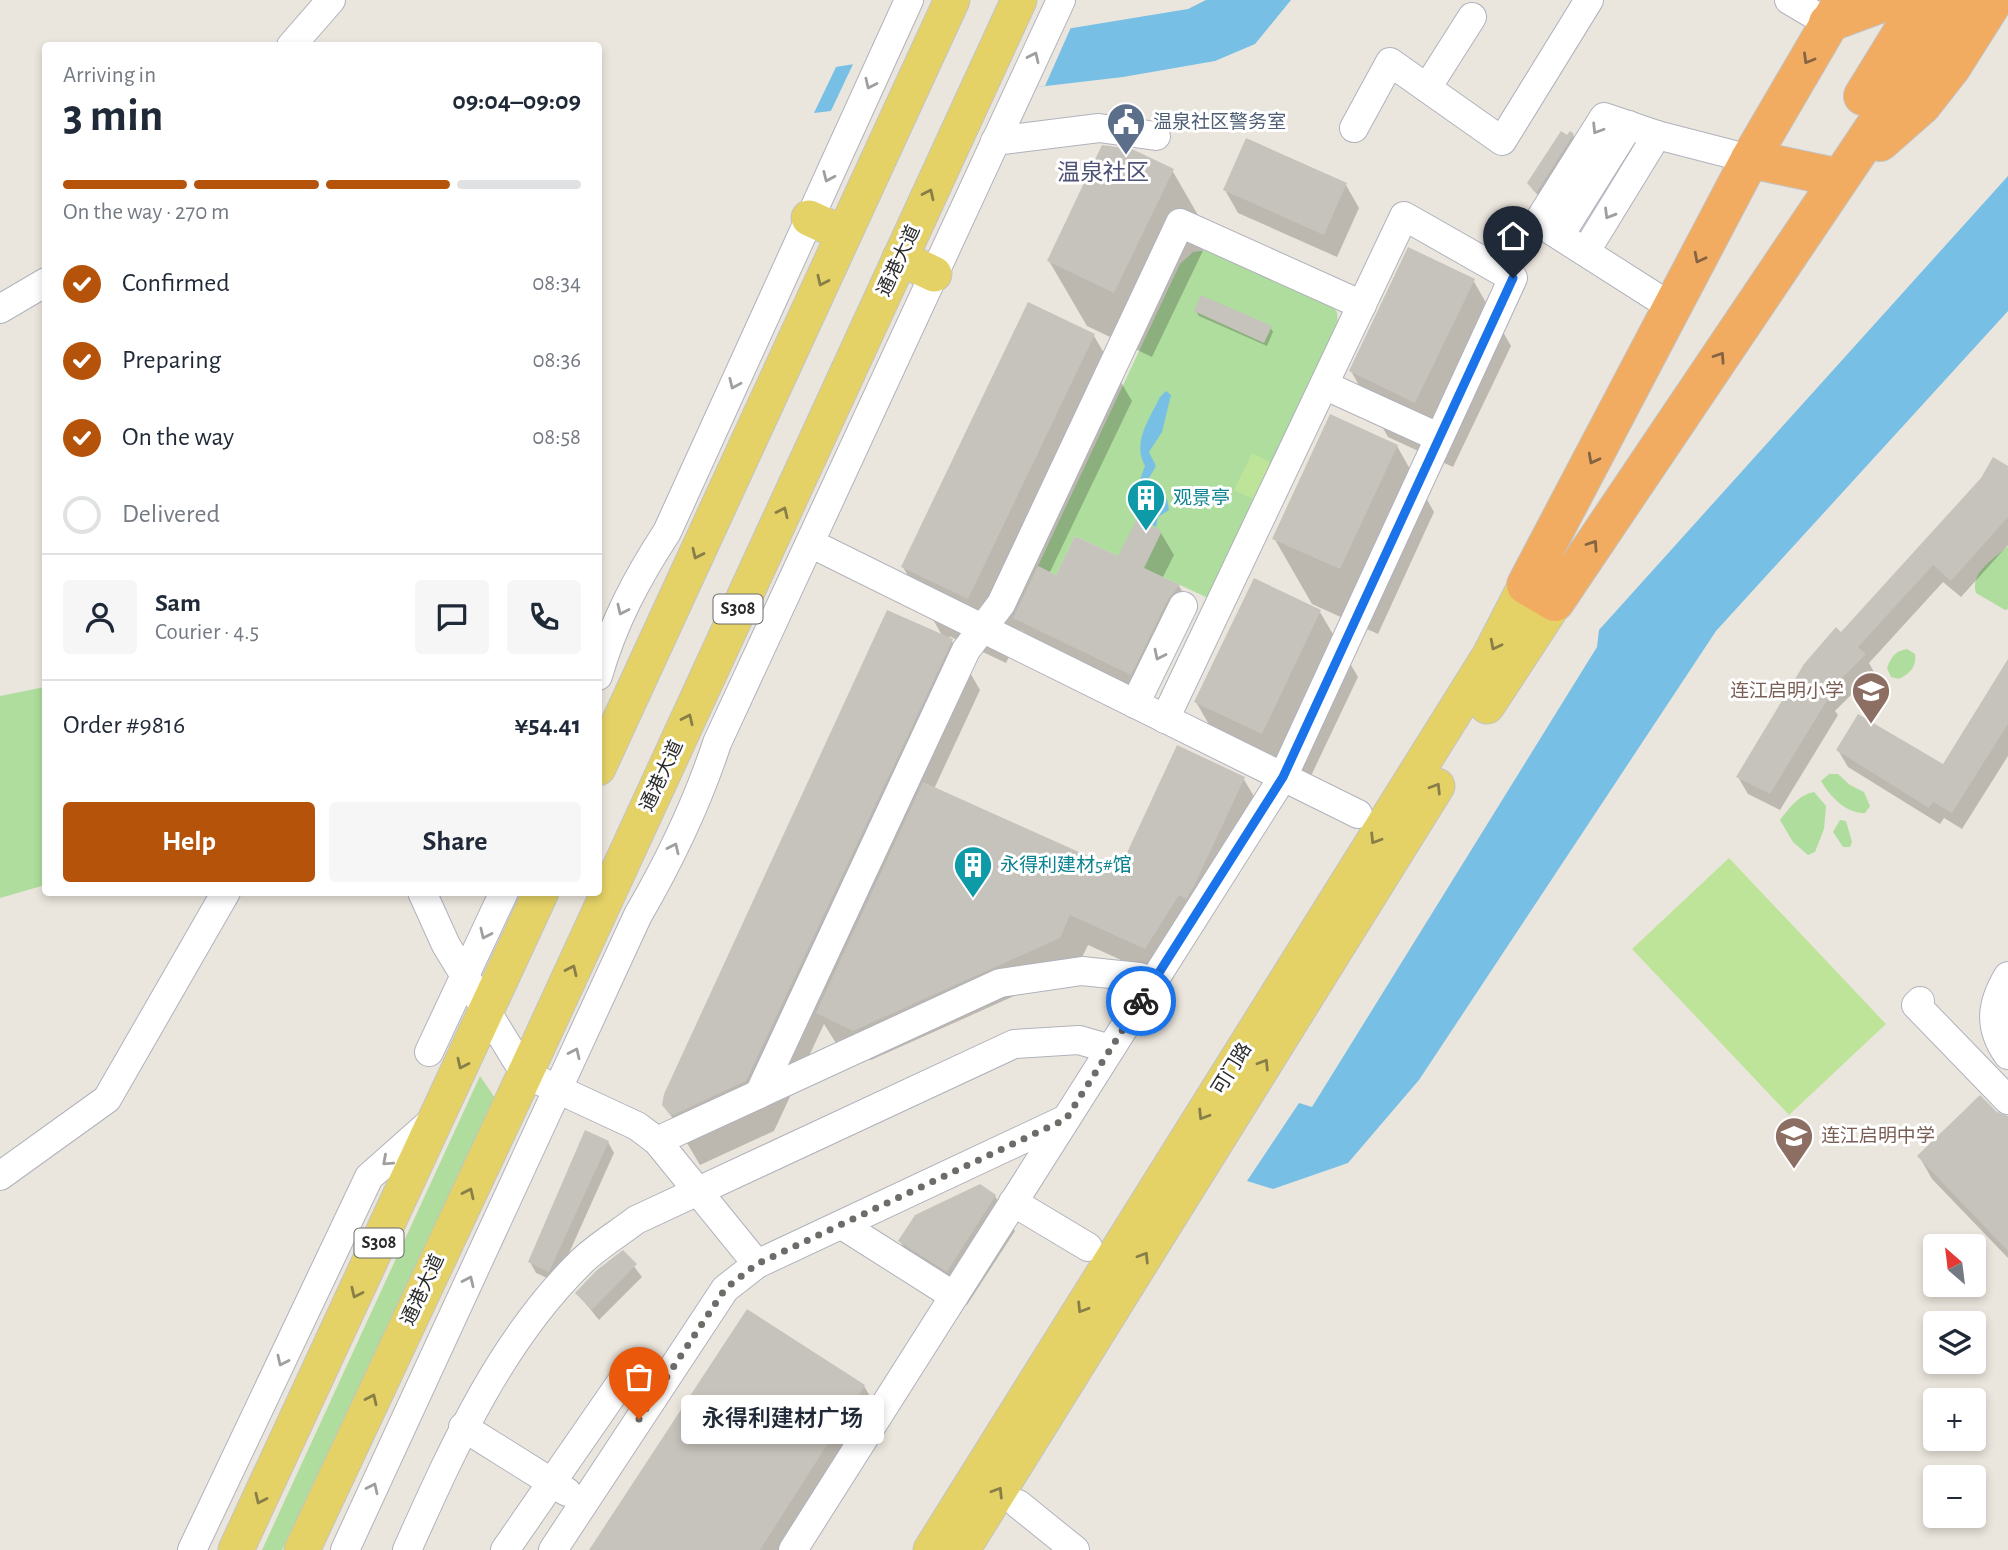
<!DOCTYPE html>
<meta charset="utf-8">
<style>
:root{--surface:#fff;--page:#f6f6f7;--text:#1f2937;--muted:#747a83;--line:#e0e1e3;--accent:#b45309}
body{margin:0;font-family:"Alegreya Sans","Noto Sans SC",sans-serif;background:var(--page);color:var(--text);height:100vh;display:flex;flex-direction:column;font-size:26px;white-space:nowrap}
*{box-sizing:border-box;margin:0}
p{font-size:23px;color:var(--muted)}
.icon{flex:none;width:38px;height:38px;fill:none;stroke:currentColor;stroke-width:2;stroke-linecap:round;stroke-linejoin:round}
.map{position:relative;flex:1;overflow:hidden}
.panel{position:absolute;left:42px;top:42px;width:560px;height:854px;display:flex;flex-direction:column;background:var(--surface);border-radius:7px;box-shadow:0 4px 10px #0003}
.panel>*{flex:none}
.needle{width:46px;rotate:332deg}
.buttons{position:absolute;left:1923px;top:1234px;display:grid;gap:14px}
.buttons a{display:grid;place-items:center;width:63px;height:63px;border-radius:7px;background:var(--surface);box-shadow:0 4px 10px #0003;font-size:35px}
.pin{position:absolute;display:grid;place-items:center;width:60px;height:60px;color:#fff;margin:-72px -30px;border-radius:50% 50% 50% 0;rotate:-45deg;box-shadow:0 0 7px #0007}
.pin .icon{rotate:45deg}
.courier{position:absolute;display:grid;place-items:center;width:70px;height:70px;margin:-35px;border:5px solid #1a73e8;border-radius:50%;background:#fff;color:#222;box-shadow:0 2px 9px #0007}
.bubble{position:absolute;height:49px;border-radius:7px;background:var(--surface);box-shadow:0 4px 10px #0003;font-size:23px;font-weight:600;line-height:49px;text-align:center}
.head em{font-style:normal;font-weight:600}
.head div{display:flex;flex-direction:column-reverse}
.head{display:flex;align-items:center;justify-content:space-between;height:119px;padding:0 21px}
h1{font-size:46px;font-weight:600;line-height:52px}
.bar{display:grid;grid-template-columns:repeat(4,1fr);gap:10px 7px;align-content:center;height:84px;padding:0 21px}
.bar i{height:9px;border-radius:5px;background:var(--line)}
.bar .current{background:var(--accent)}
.bar p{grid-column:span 4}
.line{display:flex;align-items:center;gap:18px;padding:0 21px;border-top:2px solid var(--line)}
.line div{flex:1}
.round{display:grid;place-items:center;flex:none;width:74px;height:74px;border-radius:7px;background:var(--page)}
ol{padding:0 21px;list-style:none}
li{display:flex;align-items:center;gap:21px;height:77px}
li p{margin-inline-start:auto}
li .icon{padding:7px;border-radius:50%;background:var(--accent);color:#fff;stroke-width:4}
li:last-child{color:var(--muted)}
li i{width:38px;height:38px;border:4px solid var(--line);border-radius:50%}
.action{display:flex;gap:14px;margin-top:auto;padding:14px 21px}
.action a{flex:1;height:80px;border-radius:7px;background:var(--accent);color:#fff;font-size:28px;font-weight:600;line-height:80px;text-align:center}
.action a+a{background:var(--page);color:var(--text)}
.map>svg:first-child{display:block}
.green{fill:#aedd9d}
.pitch{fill:#bee49a}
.water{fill:#77bfe5}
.pier{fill:#ebe6dd}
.shadow{fill:#0003}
.building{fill:#c6c3bc}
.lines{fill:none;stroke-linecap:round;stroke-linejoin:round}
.minor-casing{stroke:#b0b2bc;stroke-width:30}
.major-casing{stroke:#c3c3c3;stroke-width:37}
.highway-casing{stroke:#c3c3c3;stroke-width:40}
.minor{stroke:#fff;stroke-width:28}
.major{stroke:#e5d267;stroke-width:35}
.highway{stroke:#f1ac61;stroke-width:38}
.oneway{stroke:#9f9f9f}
.oneway2{stroke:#846443}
.oneway3{stroke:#887e48}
.done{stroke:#6e6c69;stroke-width:7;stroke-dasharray:0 12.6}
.route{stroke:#1a73e8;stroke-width:9}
.labels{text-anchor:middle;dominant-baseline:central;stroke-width:6;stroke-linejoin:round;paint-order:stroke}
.shield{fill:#fff;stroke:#6a6a6a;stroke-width:2}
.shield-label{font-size:18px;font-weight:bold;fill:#2a2a2a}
.service-label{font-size:19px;fill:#4e5e75;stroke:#fff;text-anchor:start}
.street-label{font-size:19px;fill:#2a2a2a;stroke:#fff}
.culture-label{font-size:19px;fill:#0d838f;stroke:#fff;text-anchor:start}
.education-label{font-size:19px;fill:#785e54;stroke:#fff;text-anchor:end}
.quarter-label{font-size:23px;fill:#4e5277;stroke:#fff}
</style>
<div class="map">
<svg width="2008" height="1550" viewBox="0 0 2008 1550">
<rect width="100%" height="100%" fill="#ebe6dd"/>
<g class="green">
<path d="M1209,250L1328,301L1337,312L1338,327L1208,598L1075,536L1056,575L1038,566L1180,264L1193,252Z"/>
<path d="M2008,546V609L2005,610L1976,593C1970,572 1993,560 2008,546Z"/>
<path d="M1907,649L1915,654C1917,667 1910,673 1899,679L1891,677L1887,668C1891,657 1895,651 1907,649Z"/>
<path d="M45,687V885L0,898V696Z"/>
<path d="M1829,774H1838L1850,785L1864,792L1870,806L1865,813C1846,814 1830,796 1821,781Z"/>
<path d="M1814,792L1826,806L1824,829L1815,852L1808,855L1793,842L1780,820C1789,809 1798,795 1814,792Z"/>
<path d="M1840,820L1846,821L1852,842L1850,847H1843L1833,832Z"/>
<path d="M480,1076L495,1098L282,1550H262Z"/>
</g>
<g class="pitch">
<path d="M1252,453L1272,463L1254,499L1234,490Z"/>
<path d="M1729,858L1886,1024L1789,1115L1632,949Z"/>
</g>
<g class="water">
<path d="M1206,0H1291L1255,44L1215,61L1123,77L814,113L836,67L1188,9Z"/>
<path d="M2008,176V311L1716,631L1419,1080L1348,1163L1273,1189L1247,1181L1299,1103L1312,1107L1597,647L1599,630Z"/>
<path d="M1166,391L1171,395L1162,432L1149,452L1156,466L1143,488L1145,498L1154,504L1167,499L1169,510L1158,517L1156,527L1143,520V513L1136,508L1133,499L1145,466C1132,442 1149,420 1160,397Z"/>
</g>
<path class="pier" d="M1072,25L1045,86L829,115L855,60Z"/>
<g class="shadow">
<path d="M1573,135L1575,140L1540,197L1532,189L1568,137Z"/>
<path d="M1172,170L1210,236L1152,357L1087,326L1049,261Z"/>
<path d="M1346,185L1359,208L1337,257L1238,213L1225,190Z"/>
<path d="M1473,280L1511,346L1453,467L1388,437L1351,371Z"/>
<path d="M1196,311L1270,327L1273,332L1267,346L1199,316Z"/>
<path d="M1094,336L1132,401L1049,574L1057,577L1119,558L1161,533L1174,555L1162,579L1179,586L1192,608L1144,696L1028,641L1022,630L1006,663L949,636L980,690L934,789L1120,872L1243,778L1261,808L1211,917L1204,928L1197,925L1163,979L1088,945L1077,968L871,1060L836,1043L824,1024L774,1131L700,1165L664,1104L943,637L903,567Z"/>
<path d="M1397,446L1434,512L1378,634L1312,604L1274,538Z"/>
<path d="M2008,468V545L1961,597L1943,582L1869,663L1874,672L1835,711L1838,715L1780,810L1748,794L1738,777L1841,634Z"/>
<path d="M1255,581L1320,612L1358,677L1300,799L1234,768L1196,702Z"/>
<path d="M2008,662V756L1962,829L1944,818L1940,824L1848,767L1838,750L1944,767Z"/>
<path d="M1996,1114L2008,1118V1258L1932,1179L1919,1156Z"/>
<path d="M608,1142L614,1153L556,1282L536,1273L530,1262Z"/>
<path d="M995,1196L1015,1231L967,1305L920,1275L900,1241Z"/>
<path d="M623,1252L642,1277L599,1320L577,1293Z"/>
<path d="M864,1386L874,1403L780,1550H591Z"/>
</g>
<g class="building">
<path d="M1561,131L1567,135L1570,131L1574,134L1536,193L1527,183Z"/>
<path d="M1246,138L1347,183L1324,235L1223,190Z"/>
<path d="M1102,145L1132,149L1174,169L1114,293L1047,261Z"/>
<path d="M1408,247L1475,279L1415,403L1349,371Z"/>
<path d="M1201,295L1272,326L1264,343L1194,311Z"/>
<path d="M1028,302L1095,334L968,599L901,567Z"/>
<path d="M1330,414L1398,445L1340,569L1272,539Z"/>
<path d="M1993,457L2008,466V517L1951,581L1933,565L1858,647L1866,654L1825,695L1829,697L1770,794L1736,777L1804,664L1836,627L1841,632L1981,478Z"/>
<path d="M1137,519L1162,531L1144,568L1180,585L1168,599L1131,675L1013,618L1038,566L1056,575L1075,536L1118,556Z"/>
<path d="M1254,578L1321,610L1262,734L1194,702Z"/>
<path d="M887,610L953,639L746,1081L671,1116L662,1105L664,1094Z"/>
<path d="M2008,659V724L1952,813L1933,802L1929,808L1836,750L1858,714L1943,764Z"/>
<path d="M1177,745L1245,777L1194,886L1186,899L1179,895L1145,949L1070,915L1060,938L853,1031L816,1013L923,782L1119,870Z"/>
<path d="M1980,1095L1997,1112L2008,1116V1251L1917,1156Z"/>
<path d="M585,1130L609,1141L549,1272L528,1262Z"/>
<path d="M980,1184L996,1195L947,1272L898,1241L915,1215Z"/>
<path d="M623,1250L637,1264L592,1310L575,1293L597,1270Z"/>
<path d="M747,1309L865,1385L760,1550H589Z"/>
</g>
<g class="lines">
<g class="minor-casing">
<g id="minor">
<path d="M1789,0L1828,23"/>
<path d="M291,46L331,0"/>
<path d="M1427,88L1472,17"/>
<path d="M1354,128L1390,62L1502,141L1589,0"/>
<path d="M995,141L1099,128L1156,136"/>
<path d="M1560,235L1629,125"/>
<path d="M1586,251L1657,135"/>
<path d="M1673,308L1538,222L1604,117L1657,135L1750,159"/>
<path d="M0,309L46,282"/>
<path d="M1324,385L1438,437"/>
<path d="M810,543L1358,814"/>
<path d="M598,676C613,623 637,578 667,532L909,0"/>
<path d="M1135,704L1183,606"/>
<path d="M422,892L446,945L525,1074L637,1126L657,1141L757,1264"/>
<path d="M2008,976C1991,1004 1988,1027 2008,1055"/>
<path d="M1920,1001L1916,1005L2008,1100"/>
<path d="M429,1052L504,892"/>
<path d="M759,1094L966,650L1001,604L1180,223L1362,305"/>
<path d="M657,1141L1000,983L1082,971L1139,977L1153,981"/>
<path d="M0,1176L107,1099L226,892"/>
<path d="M1013,1202L1088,1247"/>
<path d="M842,1225L954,1296"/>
<path d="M463,1427L567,1492"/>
<path d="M1018,1504L1075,1550"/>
<path d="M192,1550L369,1177L431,1122"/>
<path d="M345,1550L638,915C670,860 697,804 717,743L1061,0"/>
<path d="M407,1550C453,1448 499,1343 580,1263C596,1247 618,1234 636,1220L1014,1044L1079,1040L1110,1049"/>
<path d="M505,1550L624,1378L653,1398"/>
<path d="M553,1550L725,1289L757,1264L1066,1119"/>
<path d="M793,1550L1283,777L1513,278L1404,216L1165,719"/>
</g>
</g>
<g class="major-casing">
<g id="major">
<path d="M809,218L844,234"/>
<path d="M900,258L934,274"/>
<path d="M1487,706L1555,602"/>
<path d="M598,768L952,0"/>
<path d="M236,1550L541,892"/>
<path d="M302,1550L525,1074L1019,0"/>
<path d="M931,1550L1490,655L1526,585"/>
<path d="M962,1550L1437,786"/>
</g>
</g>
<g class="highway-casing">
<g id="highway">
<path d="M1843,0L1750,159L1526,585L1555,602L1882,116L1954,0"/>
<path d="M1828,23L1890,0"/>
<path d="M1863,96L1922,0"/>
<path d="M1880,142L1922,105L1951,68L1994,0"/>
<path d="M1750,159L1840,178"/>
</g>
</g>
<use href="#minor" class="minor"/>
<use href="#major" class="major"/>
<use href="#highway" class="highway"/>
</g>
<defs><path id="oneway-chevron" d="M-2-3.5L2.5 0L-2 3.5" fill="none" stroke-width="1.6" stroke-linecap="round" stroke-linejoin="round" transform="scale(1.75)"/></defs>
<g class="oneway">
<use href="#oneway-chevron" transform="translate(1034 57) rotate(-65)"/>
<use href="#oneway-chevron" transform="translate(870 84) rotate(115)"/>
<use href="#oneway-chevron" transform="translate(1597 129) rotate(122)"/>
<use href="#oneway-chevron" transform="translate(828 177) rotate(114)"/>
<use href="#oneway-chevron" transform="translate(1609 214) rotate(121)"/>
<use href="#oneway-chevron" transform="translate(734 384) rotate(114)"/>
<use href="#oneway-chevron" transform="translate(622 610) rotate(115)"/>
<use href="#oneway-chevron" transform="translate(1159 655) rotate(116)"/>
<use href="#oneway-chevron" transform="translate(674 848) rotate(-65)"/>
<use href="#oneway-chevron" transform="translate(485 934) rotate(115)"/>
<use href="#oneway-chevron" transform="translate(575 1053) rotate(-65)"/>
<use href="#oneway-chevron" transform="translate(387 1161) rotate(138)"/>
<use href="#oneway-chevron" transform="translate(469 1281) rotate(-65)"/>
<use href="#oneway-chevron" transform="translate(282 1361) rotate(115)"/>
<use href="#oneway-chevron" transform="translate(373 1488) rotate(-65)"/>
</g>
<g class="oneway2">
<use href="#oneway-chevron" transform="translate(1808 59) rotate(120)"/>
<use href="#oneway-chevron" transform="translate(1699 258) rotate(117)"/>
<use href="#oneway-chevron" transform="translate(1720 357) rotate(-56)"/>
<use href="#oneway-chevron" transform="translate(1593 459) rotate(118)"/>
<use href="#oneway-chevron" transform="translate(1593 545) rotate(-56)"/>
</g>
<g class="oneway3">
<use href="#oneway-chevron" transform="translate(929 194) rotate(-65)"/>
<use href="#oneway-chevron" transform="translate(822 281) rotate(115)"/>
<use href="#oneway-chevron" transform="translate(783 512) rotate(-65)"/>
<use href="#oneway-chevron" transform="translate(697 554) rotate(115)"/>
<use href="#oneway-chevron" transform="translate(1495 645) rotate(117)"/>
<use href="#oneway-chevron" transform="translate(688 719) rotate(-65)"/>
<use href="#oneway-chevron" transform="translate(1436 788) rotate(-58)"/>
<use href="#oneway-chevron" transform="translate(1375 839) rotate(122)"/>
<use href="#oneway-chevron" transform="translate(572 970) rotate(-65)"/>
<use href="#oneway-chevron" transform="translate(462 1064) rotate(115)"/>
<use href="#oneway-chevron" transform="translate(1264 1064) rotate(-58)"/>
<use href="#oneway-chevron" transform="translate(1203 1115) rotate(122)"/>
<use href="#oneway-chevron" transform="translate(469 1193) rotate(-65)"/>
<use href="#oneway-chevron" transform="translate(1144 1257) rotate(-58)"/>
<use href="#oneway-chevron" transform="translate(356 1293) rotate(115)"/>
<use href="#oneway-chevron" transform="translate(1082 1308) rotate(122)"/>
<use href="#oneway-chevron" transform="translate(372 1399) rotate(-65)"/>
<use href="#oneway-chevron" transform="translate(998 1492) rotate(-58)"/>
<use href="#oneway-chevron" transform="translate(260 1499) rotate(115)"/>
</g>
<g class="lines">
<path class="done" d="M639,1419L725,1289L757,1264L1066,1119L1141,1001"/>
<path class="route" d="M1141,1001L1283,777L1513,278"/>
</g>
<defs>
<g id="civic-pin" transform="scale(2.0125)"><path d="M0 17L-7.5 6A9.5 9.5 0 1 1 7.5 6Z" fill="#5c6f8a" stroke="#fff"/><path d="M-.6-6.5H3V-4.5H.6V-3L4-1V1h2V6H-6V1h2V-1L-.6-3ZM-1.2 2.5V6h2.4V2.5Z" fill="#fff"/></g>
<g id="building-pin" transform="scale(2.0125)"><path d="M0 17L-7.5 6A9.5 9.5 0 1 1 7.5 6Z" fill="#0f9aa8" stroke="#fff"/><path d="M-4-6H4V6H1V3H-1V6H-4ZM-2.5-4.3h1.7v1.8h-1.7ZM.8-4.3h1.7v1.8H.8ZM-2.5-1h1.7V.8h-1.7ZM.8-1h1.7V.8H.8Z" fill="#fff"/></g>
<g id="school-pin" transform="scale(2.0125)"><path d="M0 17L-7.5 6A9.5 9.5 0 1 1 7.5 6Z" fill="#8d6e63" stroke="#fff"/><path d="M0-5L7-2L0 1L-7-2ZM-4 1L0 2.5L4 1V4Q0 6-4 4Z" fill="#fff"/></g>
</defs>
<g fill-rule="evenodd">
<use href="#civic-pin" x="1126" y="122"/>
<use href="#building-pin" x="1146" y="498"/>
<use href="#school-pin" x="1871" y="691"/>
<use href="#building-pin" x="973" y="865"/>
<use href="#school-pin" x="1794" y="1136"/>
</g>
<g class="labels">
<g class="shield">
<rect x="713.5" y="594.5" width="49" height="29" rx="5"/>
<rect x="354.5" y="1228.5" width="49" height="29" rx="5"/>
</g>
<g class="shield-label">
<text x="738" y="609">S308</text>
<text x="379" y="1243">S308</text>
</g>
<g class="service-label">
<text x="1153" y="122">温泉社区警务室</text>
</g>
<g class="street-label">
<text transform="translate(899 261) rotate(-65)">通港大道</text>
<text transform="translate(662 776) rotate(-65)">通港大道</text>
<text transform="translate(1232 1069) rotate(-58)">可门路</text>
<text transform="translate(423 1290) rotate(-65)">通港大道</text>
</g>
<g class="culture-label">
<text x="1173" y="498">观景亭</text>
<text x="1000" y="865">永得利建材5#馆</text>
</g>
<g class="education-label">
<text x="1844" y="691">连江启明小学</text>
<text x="1821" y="1136" text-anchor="start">连江启明中学</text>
</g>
<g class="quarter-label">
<text x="1103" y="173">温泉社区</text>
</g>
</g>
</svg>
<div class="buttons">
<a><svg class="needle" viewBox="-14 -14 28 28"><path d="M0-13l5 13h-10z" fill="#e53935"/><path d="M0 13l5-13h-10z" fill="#747a83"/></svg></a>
<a><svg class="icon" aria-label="layers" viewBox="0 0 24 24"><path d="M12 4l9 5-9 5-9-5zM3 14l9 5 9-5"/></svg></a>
<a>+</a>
<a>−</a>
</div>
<div class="pin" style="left:639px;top:1419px;background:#ea580c"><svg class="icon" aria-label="bag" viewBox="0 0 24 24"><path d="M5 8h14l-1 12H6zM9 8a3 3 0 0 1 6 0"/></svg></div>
<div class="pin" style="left:1513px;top:278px;background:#1f2937"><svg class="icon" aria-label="home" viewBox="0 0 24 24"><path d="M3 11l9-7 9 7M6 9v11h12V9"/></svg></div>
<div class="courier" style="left:1141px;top:1001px"><svg class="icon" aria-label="bike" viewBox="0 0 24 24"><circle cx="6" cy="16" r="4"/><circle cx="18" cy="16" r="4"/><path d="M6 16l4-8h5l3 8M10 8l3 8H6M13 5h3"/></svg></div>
<div class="bubble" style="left:681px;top:1395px;width:203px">永得利建材广场</div>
<section class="panel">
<div class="head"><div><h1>3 min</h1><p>Arriving in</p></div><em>09:04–09:09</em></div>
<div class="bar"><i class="current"></i><i class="current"></i><i class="current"></i><i></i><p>On the way · 270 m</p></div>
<ol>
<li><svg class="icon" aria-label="check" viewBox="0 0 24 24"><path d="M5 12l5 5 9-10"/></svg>Confirmed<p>08:34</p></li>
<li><svg class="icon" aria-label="check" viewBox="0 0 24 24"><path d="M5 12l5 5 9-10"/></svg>Preparing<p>08:36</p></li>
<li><svg class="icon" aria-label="check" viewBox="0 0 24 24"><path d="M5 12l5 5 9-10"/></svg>On the way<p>08:58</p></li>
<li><i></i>Delivered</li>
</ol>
<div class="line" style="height:126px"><a class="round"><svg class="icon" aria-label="person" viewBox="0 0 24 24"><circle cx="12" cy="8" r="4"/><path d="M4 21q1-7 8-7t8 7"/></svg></a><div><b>Sam</b><p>Courier · 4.5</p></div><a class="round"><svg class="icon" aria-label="chat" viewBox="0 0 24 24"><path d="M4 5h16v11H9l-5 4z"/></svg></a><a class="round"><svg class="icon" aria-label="phone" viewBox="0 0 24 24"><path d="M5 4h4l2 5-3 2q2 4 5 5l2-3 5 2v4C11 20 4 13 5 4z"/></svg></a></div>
<div class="line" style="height:91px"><div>Order #9816</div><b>¥54.41</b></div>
<div class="action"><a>Help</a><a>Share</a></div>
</section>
</div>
